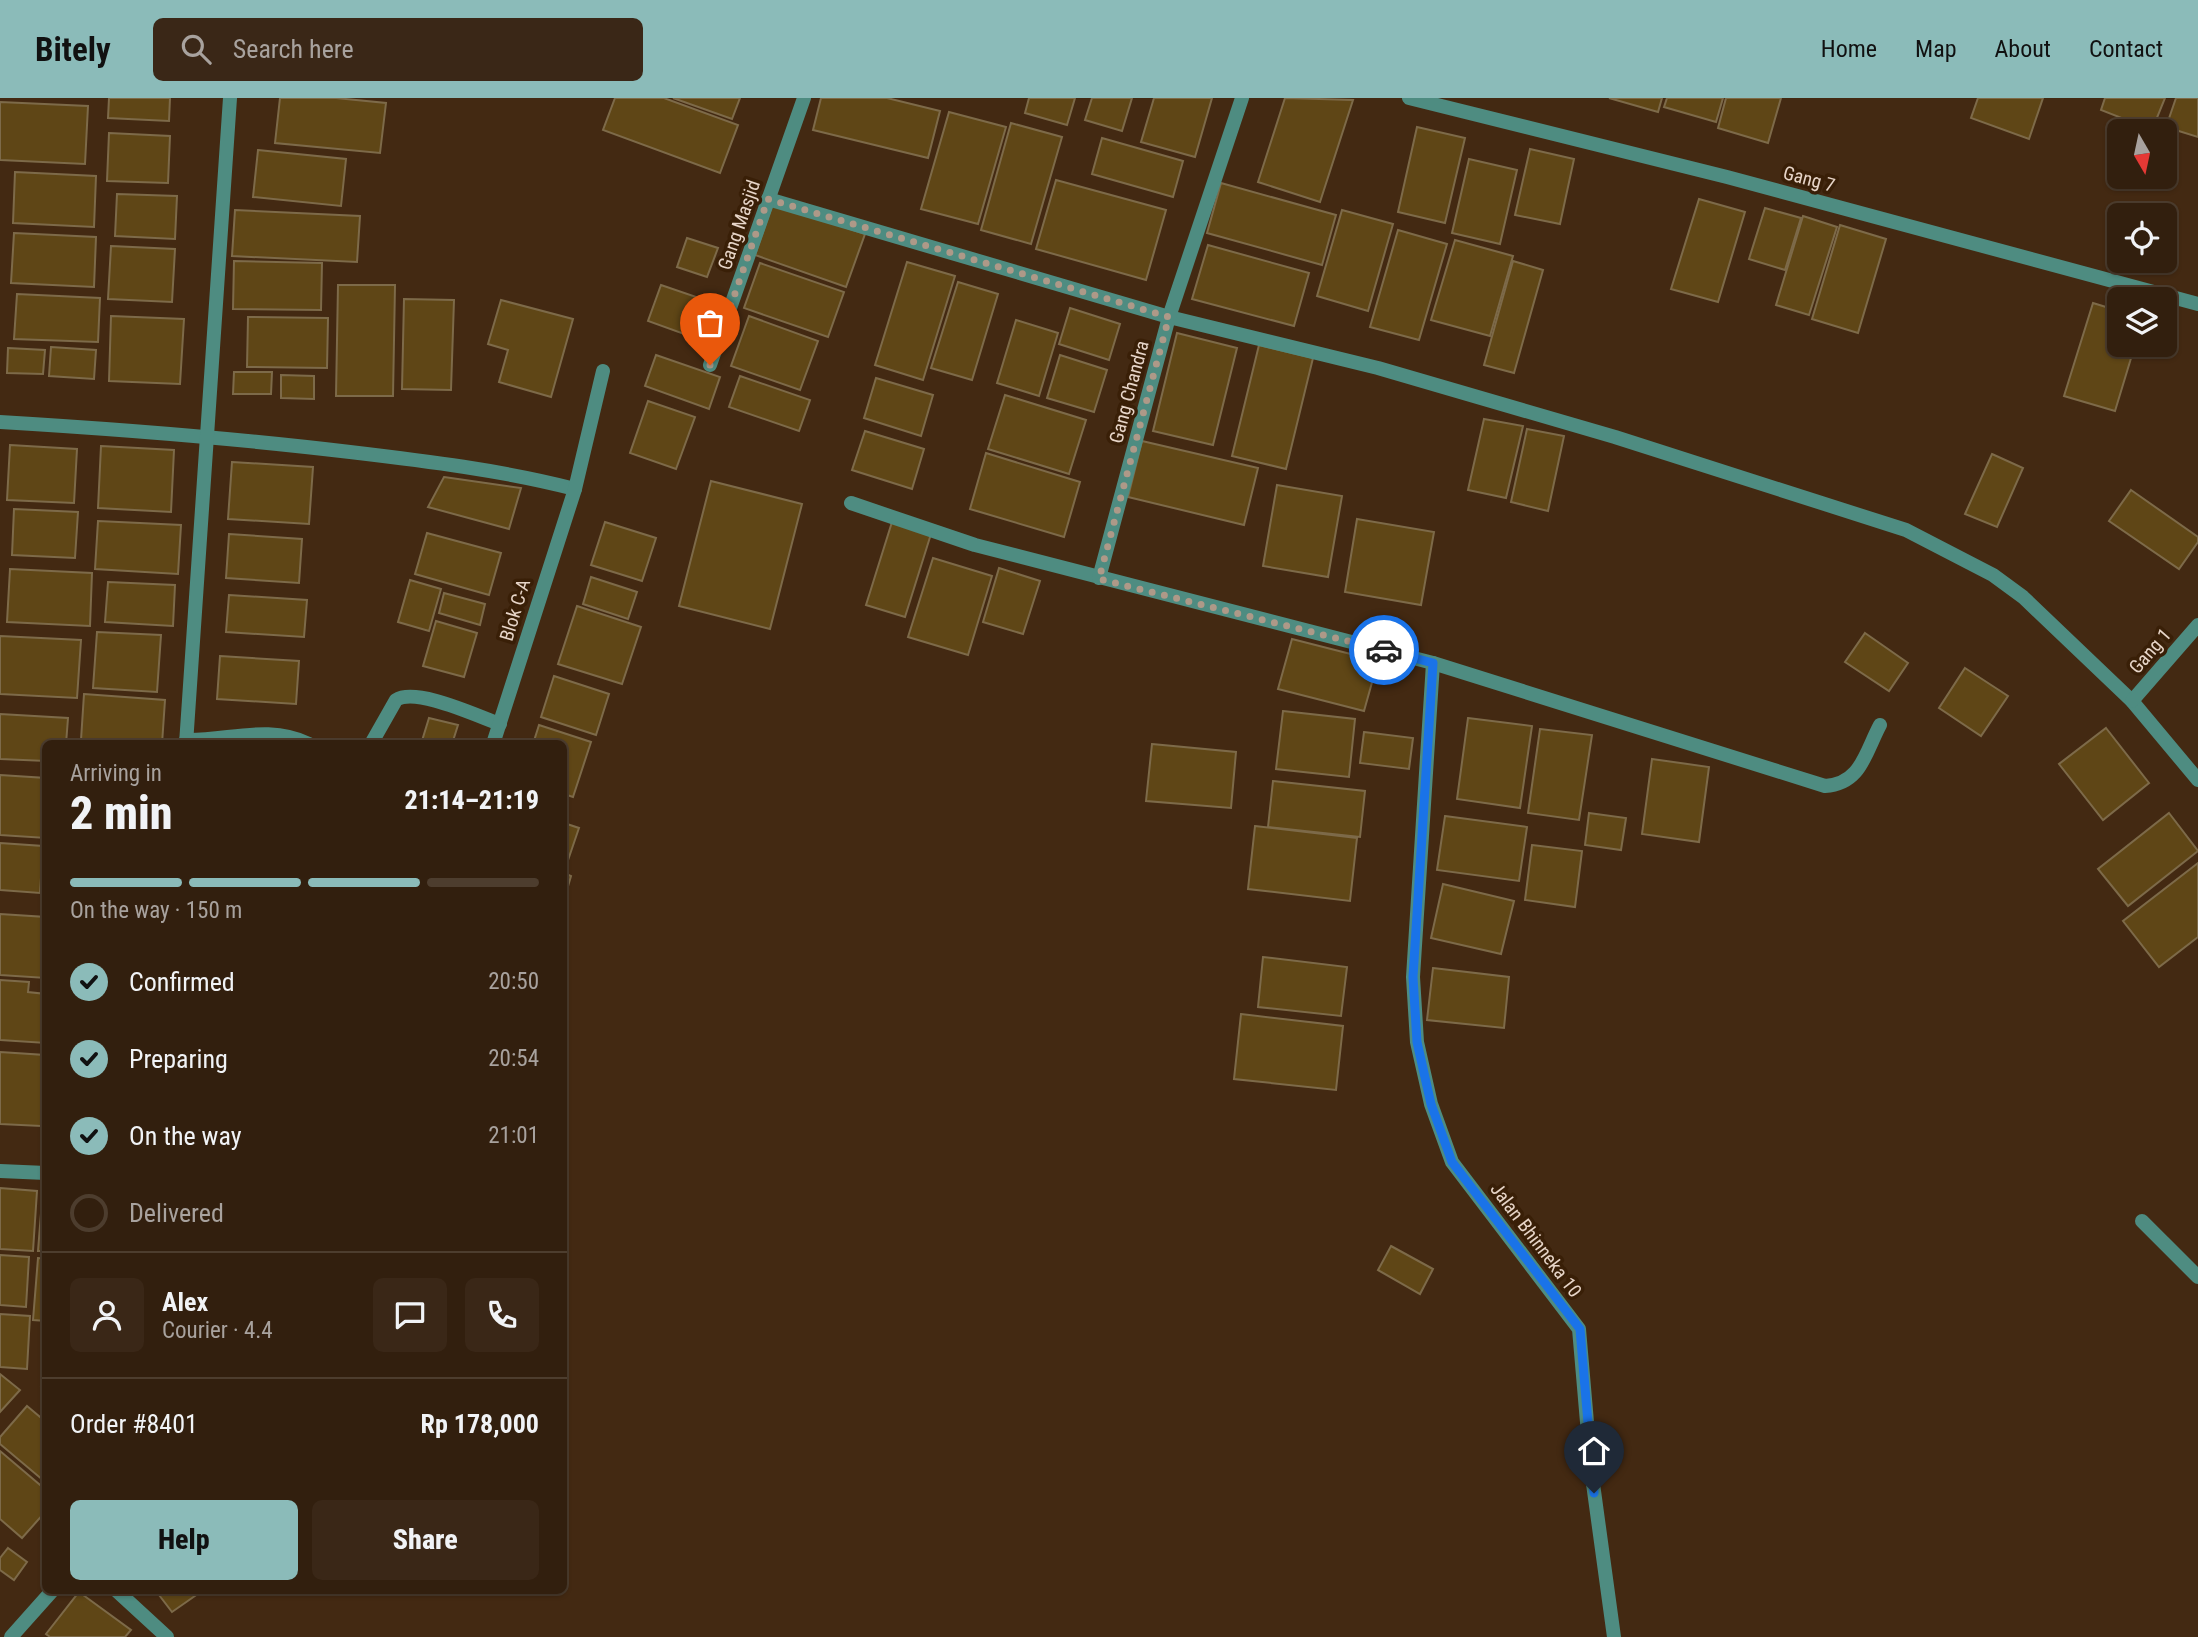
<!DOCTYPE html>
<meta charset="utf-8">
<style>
:root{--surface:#321f0e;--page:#3a2717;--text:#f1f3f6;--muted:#a8a29e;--line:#4d3d2e;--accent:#8bbbb9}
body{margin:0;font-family:"Roboto Condensed",sans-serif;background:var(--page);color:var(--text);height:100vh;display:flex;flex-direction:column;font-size:26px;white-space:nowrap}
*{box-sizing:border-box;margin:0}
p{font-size:23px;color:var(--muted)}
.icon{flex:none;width:38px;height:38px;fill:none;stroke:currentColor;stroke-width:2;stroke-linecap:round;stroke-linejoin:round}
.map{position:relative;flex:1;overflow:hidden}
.panel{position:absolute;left:42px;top:642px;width:525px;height:854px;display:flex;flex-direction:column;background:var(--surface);border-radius:10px;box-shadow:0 2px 5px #0004,0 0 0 2px var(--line)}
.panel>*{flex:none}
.needle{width:46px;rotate:171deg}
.buttons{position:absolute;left:2107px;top:21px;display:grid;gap:14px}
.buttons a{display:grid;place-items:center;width:70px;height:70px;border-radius:10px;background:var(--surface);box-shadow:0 2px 5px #0004,0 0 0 2px var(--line);font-size:35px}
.pin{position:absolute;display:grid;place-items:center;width:60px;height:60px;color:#fff;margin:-72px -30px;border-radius:50% 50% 50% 0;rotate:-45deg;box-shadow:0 0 7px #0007}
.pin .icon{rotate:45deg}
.courier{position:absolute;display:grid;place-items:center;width:70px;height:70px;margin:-35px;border:5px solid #1a73e8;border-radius:50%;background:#fff;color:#222;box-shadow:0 2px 9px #0007}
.overview em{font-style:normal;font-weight:800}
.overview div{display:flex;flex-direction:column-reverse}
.overview{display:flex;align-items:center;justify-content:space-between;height:119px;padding:0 28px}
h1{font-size:46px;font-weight:800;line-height:52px}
.bar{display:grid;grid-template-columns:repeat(4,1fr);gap:10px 7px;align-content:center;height:84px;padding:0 28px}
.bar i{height:9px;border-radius:5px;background:var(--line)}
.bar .selected{background:var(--accent)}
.bar p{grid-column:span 4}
.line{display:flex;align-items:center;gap:18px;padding:0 28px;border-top:2px solid var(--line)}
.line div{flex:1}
.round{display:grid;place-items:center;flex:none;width:74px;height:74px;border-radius:10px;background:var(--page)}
ol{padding:0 28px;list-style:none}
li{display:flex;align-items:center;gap:21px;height:77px}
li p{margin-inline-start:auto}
li .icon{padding:7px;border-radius:50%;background:var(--accent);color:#111;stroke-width:4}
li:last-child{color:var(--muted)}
li i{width:38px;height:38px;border:4px solid var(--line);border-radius:50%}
.action{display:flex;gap:14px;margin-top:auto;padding:14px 28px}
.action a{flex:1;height:80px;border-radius:10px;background:var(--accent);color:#111;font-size:28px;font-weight:800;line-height:80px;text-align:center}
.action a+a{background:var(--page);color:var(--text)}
header{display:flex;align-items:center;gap:42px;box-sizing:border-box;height:98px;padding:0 35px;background:var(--accent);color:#111}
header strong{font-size:33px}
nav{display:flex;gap:38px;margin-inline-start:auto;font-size:24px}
.search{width:490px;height:63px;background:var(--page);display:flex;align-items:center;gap:18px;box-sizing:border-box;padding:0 24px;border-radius:10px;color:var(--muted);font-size:26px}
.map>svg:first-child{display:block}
.building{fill:#5f4616;stroke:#7d6a49;stroke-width:2}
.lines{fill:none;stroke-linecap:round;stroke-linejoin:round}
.street{stroke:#4e8c81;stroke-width:14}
.done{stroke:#ae9988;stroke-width:7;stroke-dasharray:0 12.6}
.route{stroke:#1a73e8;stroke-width:9}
.labels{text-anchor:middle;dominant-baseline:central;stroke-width:7;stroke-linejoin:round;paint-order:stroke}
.street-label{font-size:19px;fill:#e7d5c8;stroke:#391f07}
</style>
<header>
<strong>Bitely</strong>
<div class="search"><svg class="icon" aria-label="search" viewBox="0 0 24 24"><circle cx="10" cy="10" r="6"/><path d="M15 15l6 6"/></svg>Search here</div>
<nav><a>Home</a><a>Map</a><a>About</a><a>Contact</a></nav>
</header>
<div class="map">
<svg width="2198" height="1539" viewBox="0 0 2198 1539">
<rect width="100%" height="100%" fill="#432912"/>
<g class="building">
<path d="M109,0H170L169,23L108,20Z"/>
<path d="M280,0H336L386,5L380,55L275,45Z"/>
<path d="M615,0H664L738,27L720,75L603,32Z"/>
<path d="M673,0H740L732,21Z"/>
<path d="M821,0H887L940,13L928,60L813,32Z"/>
<path d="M1029,0H1075L1067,27L1025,15Z"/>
<path d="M1092,0H1132L1122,33L1085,22Z"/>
<path d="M1154,0H1212L1195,59L1141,44Z"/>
<path d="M1285,0L1353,2L1320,104L1258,84Z"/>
<path d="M1609,0H1662L1658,14Z"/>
<path d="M1667,0H1723L1716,24L1664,9Z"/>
<path d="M1726,0H1781L1768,45L1718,30Z"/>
<path d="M1978,0H2043L2029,41L1971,20Z"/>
<path d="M2105,0H2165L2152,32L2101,12Z"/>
<path d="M2176,0H2198V39L2166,29Z"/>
<path d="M0,4L88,8L85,66L0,62Z"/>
<path d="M949,14L1006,29L978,126L921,111Z"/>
<path d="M1011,25L1062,39L1031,146L981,132Z"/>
<path d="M1417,29L1465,40L1445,125L1398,114Z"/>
<path d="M109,35L170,38L168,85L107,83Z"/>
<path d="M1102,40L1183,63L1173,99L1092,76Z"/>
<path d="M1530,51L1574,61L1560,126L1515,117Z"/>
<path d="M258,52L346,61L341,108L253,99Z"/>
<path d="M1469,61L1517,72L1500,146L1452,135Z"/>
<path d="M15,74L96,78L94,129L13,125Z"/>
<path d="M1056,82L1166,112L1146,182L1036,151Z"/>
<path d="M1221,85L1336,117L1322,167L1207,135Z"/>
<path d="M117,96L177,98L175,141L115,138Z"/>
<path d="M1699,101L1745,114L1718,204L1671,191Z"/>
<path d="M773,105L865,136L846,189L755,157Z"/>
<path d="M1765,110L1801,120L1785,172L1749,161Z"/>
<path d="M235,112L360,118L357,164L232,158Z"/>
<path d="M1342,112L1393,126L1368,213L1317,198Z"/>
<path d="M1803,118L1837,129L1809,217L1776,207Z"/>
<path d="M1840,127L1886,141L1858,235L1812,221Z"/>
<path d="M1398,132L1447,146L1419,242L1370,229Z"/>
<path d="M14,135L96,139L94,189L11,185Z"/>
<path d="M687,140L718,150L707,179L677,169Z"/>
<path d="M1455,142L1513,158L1490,238L1431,222Z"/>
<path d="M1208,147L1309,175L1294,228L1192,201Z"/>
<path d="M111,148L175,151L172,204L108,201Z"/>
<path d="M234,163L322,165L321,212L233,211Z"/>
<path d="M1513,163L1543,172L1514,275L1484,267Z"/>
<path d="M907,164L955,178L923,282L875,267Z"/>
<path d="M760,165L844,194L828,239L744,210Z"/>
<path d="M958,184L998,196L972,282L931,270Z"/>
<path d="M338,187H395L393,298H336Z"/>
<path d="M661,187L711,204L698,241L648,223Z"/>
<path d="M17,196L100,200L98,244L14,241Z"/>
<path d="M404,201L454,202L451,292L402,291Z"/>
<path d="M501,202L573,221L551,299L499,284L508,252L488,246Z"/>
<path d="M2093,205L2119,213V247H2135L2115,313L2064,298Z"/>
<path d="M1070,210L1120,226L1109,262L1059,246Z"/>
<path d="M111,218L184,221L180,286L109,283Z"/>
<path d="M749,218L818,243L800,292L731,268Z"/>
<path d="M248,219L328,220L327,270L247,269Z"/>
<path d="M1016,222L1058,235L1039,298L997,285Z"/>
<path d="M1177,235L1237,250L1213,347L1153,333Z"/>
<path d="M1259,247L1313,260L1286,371L1232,358Z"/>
<path d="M51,249L96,252L94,281L49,278Z"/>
<path d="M8,250L45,252L43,276L7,275Z"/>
<path d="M656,257L720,279L709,311L645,288Z"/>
<path d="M1060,257L1107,272L1094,314L1047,300Z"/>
<path d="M234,274H272L271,296H233Z"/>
<path d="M281,277L314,278V301L281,300Z"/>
<path d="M740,278L810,302L799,333L729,309Z"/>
<path d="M876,280L933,297L921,338L864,320Z"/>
<path d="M1005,297L1086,322L1069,376L988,351Z"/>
<path d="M648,303L695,319L676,371L630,355Z"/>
<path d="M1484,321L1523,328L1506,400L1468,392Z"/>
<path d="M1527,331L1564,338L1548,413L1511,404Z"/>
<path d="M865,333L924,351L912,391L852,372Z"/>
<path d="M1142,343L1258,370L1244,427L1128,399Z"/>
<path d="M10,347L77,351L74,405L7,402Z"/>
<path d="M101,348L174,352L171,414L98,410Z"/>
<path d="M986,355L1080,384L1064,439L970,411Z"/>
<path d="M1992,356L2023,370L1997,429L1965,416Z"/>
<path d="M232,364L313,369L309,426L228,421Z"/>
<path d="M444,379L521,390L509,431L428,409Z"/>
<path d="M711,383L802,406L770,531L679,508Z"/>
<path d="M1277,387L1342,398L1328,479L1263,468Z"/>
<path d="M2131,392L2198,439V444L2179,471L2109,423Z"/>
<path d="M14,411L78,414L75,460L12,457Z"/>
<path d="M1357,421L1434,434L1421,507L1345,494Z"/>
<path d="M98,423L181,427L178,476L95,471Z"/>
<path d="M605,424L656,440L642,483L591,467Z"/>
<path d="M892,424L931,436L905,519L866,507Z"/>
<path d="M427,435L501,455L489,497L415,476Z"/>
<path d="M229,436L302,441L299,485L226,480Z"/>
<path d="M933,460L992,478L968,557L908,539Z"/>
<path d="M999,470L1040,483L1023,536L983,524Z"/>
<path d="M10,471L92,475L90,528L7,524Z"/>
<path d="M591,479L637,494L628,521L583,506Z"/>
<path d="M410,482L441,491L429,533L398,524Z"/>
<path d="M108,484L175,487L173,528L105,524Z"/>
<path d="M444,495L485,506L480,527L439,515Z"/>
<path d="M229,497L307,502L304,539L226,534Z"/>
<path d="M577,508L641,529L622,586L558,566Z"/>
<path d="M436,523L477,535L464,579L423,568Z"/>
<path d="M97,534L161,537L157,594L93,590Z"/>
<path d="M1865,535L1908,565L1889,593L1845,564Z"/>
<path d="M0,538L81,542L77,600L0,596Z"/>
<path d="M1292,541L1378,563L1364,613L1278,591Z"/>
<path d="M220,558L299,563L296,606L217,601Z"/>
<path d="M1965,570L2008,598L1981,638L1939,610Z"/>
<path d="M554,578L609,596L596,637L541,619Z"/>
<path d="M84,596L165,602L162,646L81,642Z"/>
<path d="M1283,613L1355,621L1349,679L1276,671Z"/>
<path d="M0,616L68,620L66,646H46V663L0,661Z"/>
<path d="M429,620L458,627L452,646H421Z"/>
<path d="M1468,620L1532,628L1520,710L1457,701Z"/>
<path d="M539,627L591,644L573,699L564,696V646H533Z"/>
<path d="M2106,630L2149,685L2103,722L2059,666Z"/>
<path d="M1540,631L1592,637L1579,722L1528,715Z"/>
<path d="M1364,634L1413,640L1409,671L1360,665Z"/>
<path d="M1152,646L1236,654L1231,710L1146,703Z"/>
<path d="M1652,661L1709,669L1699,744L1642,736Z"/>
<path d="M0,677L46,680V740L0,737Z"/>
<path d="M1273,683L1365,693L1360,739L1268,729Z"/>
<path d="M1589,715L1626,720L1621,752L1585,747Z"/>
<path d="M2169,715L2198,753L2128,808L2098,771Z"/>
<path d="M1445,718L1527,729L1519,783L1437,772Z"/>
<path d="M564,725L579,730L565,771L564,770Z"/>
<path d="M1255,728L1357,740L1350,803L1248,791Z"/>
<path d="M0,745L43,748L40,795L0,792Z"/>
<path d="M1532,747L1582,753L1575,809L1525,802Z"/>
<path d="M2198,765V839L2159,869L2123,823Z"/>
<path d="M564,775L571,778L564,802Z"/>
<path d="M1443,786L1514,803L1501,856L1431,840Z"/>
<path d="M0,816L46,819V880L0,877Z"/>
<path d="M1263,859L1347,869L1341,918L1258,909Z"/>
<path d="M1433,870L1509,879L1504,930L1427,922Z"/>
<path d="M0,882L29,884L28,894L46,896V945L0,942Z"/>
<path d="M1241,916L1343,928L1336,992L1234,981Z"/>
<path d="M0,954L45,957L41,1028L0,1026Z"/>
<path d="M0,1090L37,1093L33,1153L0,1151Z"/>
<path d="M43,1090L46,1091V1153H38Z"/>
<path d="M1391,1148L1433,1171L1420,1196L1378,1172Z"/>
<path d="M0,1157L29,1159L26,1209L0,1207Z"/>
<path d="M38,1160L46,1161V1223L33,1222Z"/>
<path d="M0,1216L30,1218L27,1271L0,1269Z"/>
<path d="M44,1235H46V1288H41Z"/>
<path d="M0,1276L20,1292L0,1314Z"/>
<path d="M27,1308L46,1324L44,1383L0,1346V1339Z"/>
<path d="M0,1353L46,1392V1413L22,1440L0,1421Z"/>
<path d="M8,1450L27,1464L14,1482L0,1472V1460Z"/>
<path d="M156,1493H202L172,1514Z"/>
<path d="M79,1494L131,1532L125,1539H50L46,1536Z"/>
</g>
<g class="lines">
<g class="street">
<path d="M1409,0L1727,79L2198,206"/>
<path d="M768,101L1169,219L1378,270L1615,339L1906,432L1993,477L2023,499L2132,603L2198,682"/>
<path d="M710,267L804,0"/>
<path d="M0,324C117,331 233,340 350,354C426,363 501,372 575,391"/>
<path d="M851,405L975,447L1433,565L1825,688C1861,686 1865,655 1880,627"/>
<path d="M1099,480L1169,219L1242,0"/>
<path d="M1433,565L1413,879L1417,944L1431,1006L1452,1064L1579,1231L1591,1371L1614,1539"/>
<path d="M2132,603L2198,527"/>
<path d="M186,642C229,643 268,626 309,646"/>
<path d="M186,646L230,0"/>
<path d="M371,646L396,602C416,589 477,618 500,626"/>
<path d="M493,646L575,391L603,273"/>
<path d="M0,1073L46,1075"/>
<path d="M2142,1123L2198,1179"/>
<path d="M117,1493L167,1539"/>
<path d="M11,1539L52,1493"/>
</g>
</g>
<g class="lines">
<path class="done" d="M710,267L768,101L1169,219L1099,481L1384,552"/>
<path class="route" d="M1384,552L1433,565L1413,879L1417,944L1431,1006L1452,1064L1580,1231L1594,1395"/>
</g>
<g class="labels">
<g class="street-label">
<text transform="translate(1809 81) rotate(15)">Gang 7</text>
<text transform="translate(739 127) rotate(-71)">Gang Masjid</text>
<text transform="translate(1129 294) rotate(-75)">Gang Chandra</text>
<text transform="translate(515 512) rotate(-73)">Blok C-A</text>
<text transform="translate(2150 553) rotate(-49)">Gang 1</text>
<text transform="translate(1536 1142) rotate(53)">Jalan Bhinneka 10</text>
</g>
</g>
</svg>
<div class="buttons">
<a><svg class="needle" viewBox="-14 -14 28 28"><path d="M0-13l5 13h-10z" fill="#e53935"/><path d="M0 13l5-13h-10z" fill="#a8a29e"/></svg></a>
<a><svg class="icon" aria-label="locate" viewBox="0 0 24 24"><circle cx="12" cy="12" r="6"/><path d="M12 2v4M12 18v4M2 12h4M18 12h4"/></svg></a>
<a><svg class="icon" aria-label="layers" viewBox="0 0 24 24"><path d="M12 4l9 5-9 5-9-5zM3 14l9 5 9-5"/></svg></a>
</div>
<div class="pin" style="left:710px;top:267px;background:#ea580c"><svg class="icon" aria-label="bag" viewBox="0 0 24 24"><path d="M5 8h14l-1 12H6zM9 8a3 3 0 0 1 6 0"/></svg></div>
<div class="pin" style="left:1594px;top:1395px;background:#1f2937"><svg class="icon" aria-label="home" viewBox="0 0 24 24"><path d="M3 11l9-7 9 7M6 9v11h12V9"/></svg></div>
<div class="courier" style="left:1384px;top:552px"><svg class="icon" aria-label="car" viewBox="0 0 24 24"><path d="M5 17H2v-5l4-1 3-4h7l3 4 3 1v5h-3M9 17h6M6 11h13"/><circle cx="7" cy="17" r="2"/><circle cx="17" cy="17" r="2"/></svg></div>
<section class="panel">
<div class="overview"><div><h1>2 min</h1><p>Arriving in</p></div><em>21:14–21:19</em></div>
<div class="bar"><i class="selected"></i><i class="selected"></i><i class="selected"></i><i></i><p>On the way · 150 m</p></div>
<ol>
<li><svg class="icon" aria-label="check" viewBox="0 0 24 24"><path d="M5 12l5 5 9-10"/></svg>Confirmed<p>20:50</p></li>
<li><svg class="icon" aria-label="check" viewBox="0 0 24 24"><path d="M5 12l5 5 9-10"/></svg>Preparing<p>20:54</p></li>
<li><svg class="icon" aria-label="check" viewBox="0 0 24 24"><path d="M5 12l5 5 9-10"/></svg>On the way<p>21:01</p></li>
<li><i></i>Delivered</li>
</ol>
<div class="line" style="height:126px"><a class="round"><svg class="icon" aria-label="person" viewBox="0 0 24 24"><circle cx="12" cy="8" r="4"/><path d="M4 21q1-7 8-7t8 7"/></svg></a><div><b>Alex</b><p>Courier · 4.4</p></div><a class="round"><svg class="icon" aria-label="chat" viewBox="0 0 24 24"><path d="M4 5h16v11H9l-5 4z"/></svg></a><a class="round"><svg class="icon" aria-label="phone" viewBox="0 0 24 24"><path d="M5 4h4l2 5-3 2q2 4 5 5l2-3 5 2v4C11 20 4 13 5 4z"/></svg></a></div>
<div class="line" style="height:91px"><div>Order #8401</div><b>Rp 178,000</b></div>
<div class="action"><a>Help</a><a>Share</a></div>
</section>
</div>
